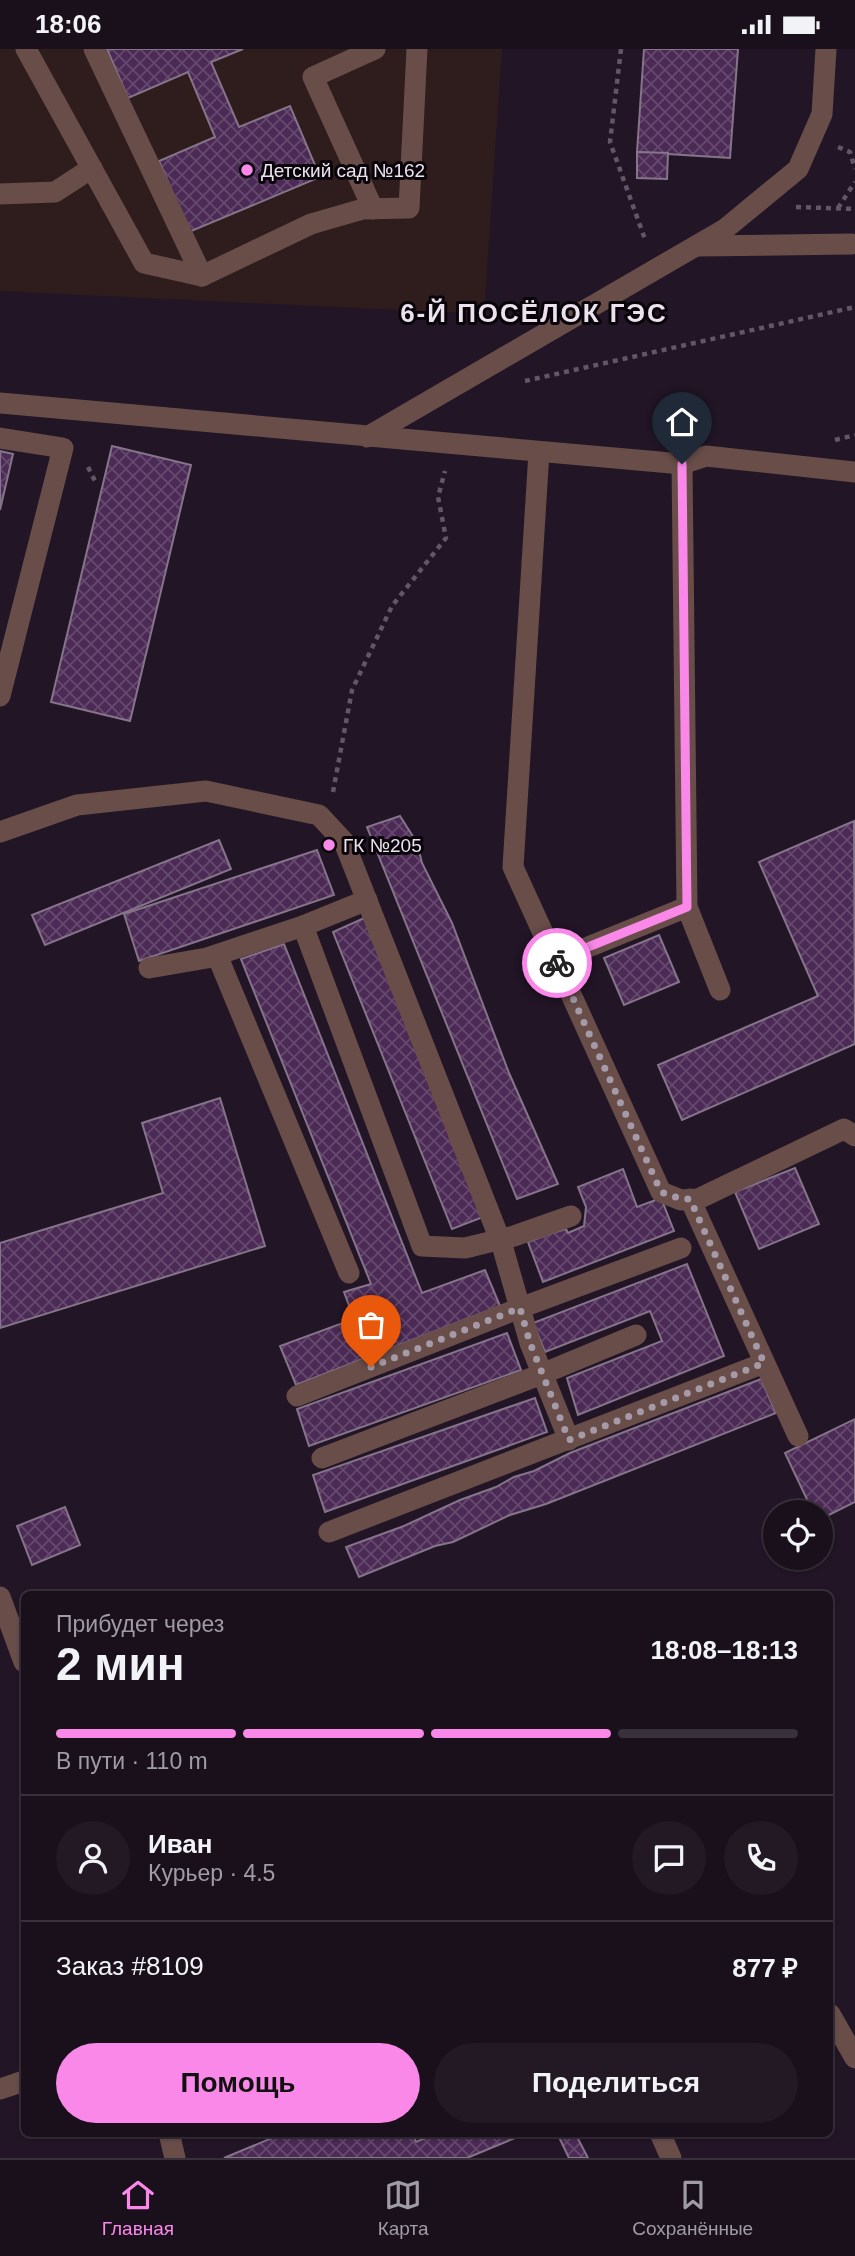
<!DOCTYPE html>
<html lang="ru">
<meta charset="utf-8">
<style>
:root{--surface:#1a101c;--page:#231925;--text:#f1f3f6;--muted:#9f9da3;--line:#38303b;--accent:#f988e9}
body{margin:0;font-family:Arial,sans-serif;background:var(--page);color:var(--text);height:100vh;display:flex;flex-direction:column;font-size:26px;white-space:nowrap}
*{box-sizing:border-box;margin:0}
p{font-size:23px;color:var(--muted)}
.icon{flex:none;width:38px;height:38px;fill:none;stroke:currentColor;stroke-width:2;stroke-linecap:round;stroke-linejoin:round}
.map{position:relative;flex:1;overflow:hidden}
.side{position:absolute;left:21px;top:1542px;width:812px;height:546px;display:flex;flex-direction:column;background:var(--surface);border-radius:10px;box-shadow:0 2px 5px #0004,0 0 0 2px var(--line)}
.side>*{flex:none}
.controls{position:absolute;left:763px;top:1451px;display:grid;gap:14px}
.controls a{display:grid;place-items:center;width:70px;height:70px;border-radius:50%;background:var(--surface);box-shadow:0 2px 5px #0004,0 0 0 2px var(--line);font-size:35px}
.pin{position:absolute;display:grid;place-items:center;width:60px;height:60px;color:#fff;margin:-72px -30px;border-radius:50% 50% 50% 0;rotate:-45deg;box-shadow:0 0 7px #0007}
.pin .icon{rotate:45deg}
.courier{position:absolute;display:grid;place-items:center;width:70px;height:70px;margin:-35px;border:5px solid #f988e9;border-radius:50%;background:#fff;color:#222;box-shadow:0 2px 9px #0007}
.summary em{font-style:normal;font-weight:800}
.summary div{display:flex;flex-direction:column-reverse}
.summary{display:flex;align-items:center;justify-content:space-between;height:119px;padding:0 35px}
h1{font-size:46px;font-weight:800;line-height:52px}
.bar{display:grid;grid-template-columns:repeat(4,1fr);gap:10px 7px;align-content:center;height:84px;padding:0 35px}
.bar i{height:9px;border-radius:5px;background:var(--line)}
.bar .selected{background:var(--accent)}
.bar p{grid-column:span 4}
.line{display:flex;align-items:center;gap:18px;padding:0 35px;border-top:2px solid var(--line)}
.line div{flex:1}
.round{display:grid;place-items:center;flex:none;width:74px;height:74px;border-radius:37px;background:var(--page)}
.button{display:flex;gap:14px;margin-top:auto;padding:14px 35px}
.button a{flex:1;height:80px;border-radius:42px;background:var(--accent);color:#111;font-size:28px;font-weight:800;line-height:80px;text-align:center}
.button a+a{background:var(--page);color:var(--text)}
.status{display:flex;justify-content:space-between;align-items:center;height:49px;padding:0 35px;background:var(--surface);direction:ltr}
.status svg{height:19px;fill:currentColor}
.tabs{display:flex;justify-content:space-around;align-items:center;height:98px;border-top:2px solid var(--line);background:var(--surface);font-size:19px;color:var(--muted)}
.tabs a{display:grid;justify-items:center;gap:4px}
.tabs .selected{color:var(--accent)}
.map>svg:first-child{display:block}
.education{fill:#2f1c1c}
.building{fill:url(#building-cross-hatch);stroke:#85748a;stroke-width:2}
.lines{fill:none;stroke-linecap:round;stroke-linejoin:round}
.path{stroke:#625766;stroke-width:4.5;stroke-dasharray:5 5;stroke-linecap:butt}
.minor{stroke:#684d49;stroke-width:21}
.done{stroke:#a59aa8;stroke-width:7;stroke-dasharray:0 12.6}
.route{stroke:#f988e9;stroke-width:9}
.poi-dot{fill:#f988e9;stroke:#09040a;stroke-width:2.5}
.labels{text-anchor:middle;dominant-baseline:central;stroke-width:6;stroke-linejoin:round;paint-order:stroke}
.poi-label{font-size:19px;fill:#ebe2ee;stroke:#09040a;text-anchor:start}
.district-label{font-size:26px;font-weight:bold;letter-spacing:2px;fill:#ebe2ee;stroke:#09040a}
</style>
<div class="status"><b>18:06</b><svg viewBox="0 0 49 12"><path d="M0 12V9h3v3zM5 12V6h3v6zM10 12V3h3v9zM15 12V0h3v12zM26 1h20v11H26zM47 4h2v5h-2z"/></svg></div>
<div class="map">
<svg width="855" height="2109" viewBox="0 0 855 2109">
<defs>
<pattern id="building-cross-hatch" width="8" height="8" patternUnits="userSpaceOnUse" patternTransform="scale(1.75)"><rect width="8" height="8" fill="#4b2a55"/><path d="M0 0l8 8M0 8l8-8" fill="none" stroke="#65496e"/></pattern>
</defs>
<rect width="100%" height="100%" fill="#221526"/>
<path class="education" d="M0,0H502L484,265L0,242Z"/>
<g class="building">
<path d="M107,0H243L211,13L239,78L290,57L320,128L189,183L159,112L215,88L188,23L128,49Z"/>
<path d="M644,0H738L730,109L637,103Z"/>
<path d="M637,103L668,104L667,130L637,129Z"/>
<path d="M112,397L191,416L130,672L51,653Z"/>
<path d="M0,402L13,405L0,461Z"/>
<path d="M400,767L417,794L422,814L452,874L509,1024L558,1135L517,1150L367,778Z"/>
<path d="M854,772L855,995L682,1071L658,1016L818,947L759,813Z"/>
<path d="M219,791L231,820L45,896L32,866Z"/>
<path d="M317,801L334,846L139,912L124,865Z"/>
<path d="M364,869L483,1168L452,1180L333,883Z"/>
<path d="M659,886L679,933L624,956L604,909Z"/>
<path d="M284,895L422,1244L485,1221L500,1257L296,1336L280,1297L354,1270L344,1243L371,1235L241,910Z"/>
<path d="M220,1049L265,1197L0,1279V1194L163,1144L142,1074Z"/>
<path d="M795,1119L819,1175L759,1200L735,1143Z"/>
<path d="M623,1120L637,1158L661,1149L674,1182L543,1233L528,1193L549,1185L566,1180L568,1184L584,1177L586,1158L578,1138Z"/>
<path d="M687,1215L724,1307L578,1366L567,1329L662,1292L650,1262L545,1303L533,1274Z"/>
<path d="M507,1284L521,1321L309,1397L297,1360Z"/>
<path d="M761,1330L776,1364L546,1455L510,1466L453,1493L435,1497L359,1528L346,1498L404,1477L460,1451L496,1438L514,1428L534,1422L570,1404Z"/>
<path d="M535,1349L547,1383L325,1463L313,1426Z"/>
<path d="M855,1370V1453L821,1470V1463H813L785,1404Z"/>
<path d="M65,1458L80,1496L32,1516L17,1477Z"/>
<path d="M284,2084H413L416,2093L437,2084H527L467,2109H224Z"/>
<path d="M557,2084H575L588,2109H569Z"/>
</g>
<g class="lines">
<g class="path">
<path d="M621,0L610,93L646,193"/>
<path d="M838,98L850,103L855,120"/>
<path d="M796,158L855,160"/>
<path d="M838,159L855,133"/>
<path d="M525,332L855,258"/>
<path d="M835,391L855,386"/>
<path d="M88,418L97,436"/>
<path d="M333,743L352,641L392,557L446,489L438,448L445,422"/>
</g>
<g class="minor">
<path d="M26,0L144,214L202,227"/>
<path d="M94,0L202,227L311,175L363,160L409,159L417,0"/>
<path d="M0,145L55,143L92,119"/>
<path d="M373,160L313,28L375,0"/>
<path d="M698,197L852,195"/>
<path d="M0,354L682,415L706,407L855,423"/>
<path d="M367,388L725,180L798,120L822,65L826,0"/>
<path d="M0,389L63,399L0,647"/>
<path d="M539,403L513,818L661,1143L681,1151L698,1150L844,1080L855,1087"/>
<path d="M682,415L687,858L720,941"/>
<path d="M0,783L77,756L206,742L319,766L344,793L502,1196L530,1294L569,1391"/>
<path d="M303,877L422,1197L465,1199L514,1187L571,1167"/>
<path d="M217,906L349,1224"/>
<path d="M556,911L687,858"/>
<path d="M149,919L207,909L303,877L367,851"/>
<path d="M690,1150L798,1387"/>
<path d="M297,1347L520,1259L681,1199"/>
<path d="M322,1409L542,1325L636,1286"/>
<path d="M329,1483L764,1314"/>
<path d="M0,1548L24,1613"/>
<path d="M830,1965L855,2009"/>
<path d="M0,2040L24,2032"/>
<path d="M169,2084L175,2109"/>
<path d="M660,2084L671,2109"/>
</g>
</g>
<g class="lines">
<path class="done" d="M371,1318L520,1259L530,1294L569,1391L764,1314L690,1150H681L661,1143L557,914"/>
<path class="route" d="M557,914L556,911L687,858L682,415"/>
</g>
<g class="poi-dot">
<circle cx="247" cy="121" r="7"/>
<circle cx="329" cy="796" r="7"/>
</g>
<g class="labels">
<g class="poi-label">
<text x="261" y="121">Детский сад №162</text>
<text x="343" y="796">ГК №205</text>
</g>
<g class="district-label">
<text x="534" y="264">6-Й ПОСЁЛОК ГЭС</text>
</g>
</g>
</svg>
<div class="controls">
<a><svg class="icon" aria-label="locate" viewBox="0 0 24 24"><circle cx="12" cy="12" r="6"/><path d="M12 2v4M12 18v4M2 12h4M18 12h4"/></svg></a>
</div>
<div class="pin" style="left:371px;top:1318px;background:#ea580c"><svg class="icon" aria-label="bag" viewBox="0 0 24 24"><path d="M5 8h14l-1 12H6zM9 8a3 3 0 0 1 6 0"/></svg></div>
<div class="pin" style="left:682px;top:415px;background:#1f2937"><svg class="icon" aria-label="home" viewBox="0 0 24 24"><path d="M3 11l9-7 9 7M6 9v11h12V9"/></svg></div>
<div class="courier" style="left:557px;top:914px"><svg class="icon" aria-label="bike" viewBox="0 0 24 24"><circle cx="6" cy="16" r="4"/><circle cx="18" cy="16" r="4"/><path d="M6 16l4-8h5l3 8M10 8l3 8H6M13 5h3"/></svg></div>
<section class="side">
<div class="summary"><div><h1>2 мин</h1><p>Прибудет через</p></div><em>18:08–18:13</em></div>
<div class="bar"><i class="selected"></i><i class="selected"></i><i class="selected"></i><i></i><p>В пути · 110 m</p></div>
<div class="line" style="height:126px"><a class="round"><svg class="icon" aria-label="person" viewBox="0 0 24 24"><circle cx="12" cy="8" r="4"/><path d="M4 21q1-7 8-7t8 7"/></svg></a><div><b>Иван</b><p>Курьер · 4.5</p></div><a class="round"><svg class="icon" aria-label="chat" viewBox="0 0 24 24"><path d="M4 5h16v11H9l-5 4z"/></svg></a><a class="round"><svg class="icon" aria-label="phone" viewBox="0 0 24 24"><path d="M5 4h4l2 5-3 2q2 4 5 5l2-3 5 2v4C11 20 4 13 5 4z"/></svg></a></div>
<div class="line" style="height:91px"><div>Заказ #8109</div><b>877 ₽</b></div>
<div class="button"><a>Помощь</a><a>Поделиться</a></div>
</section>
</div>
<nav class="tabs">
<a class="selected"><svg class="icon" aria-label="home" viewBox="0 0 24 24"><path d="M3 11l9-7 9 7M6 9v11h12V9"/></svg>Главная</a>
<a><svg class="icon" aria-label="map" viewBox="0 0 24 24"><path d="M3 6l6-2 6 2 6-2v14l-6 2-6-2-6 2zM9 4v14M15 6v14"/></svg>Карта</a>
<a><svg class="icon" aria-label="saved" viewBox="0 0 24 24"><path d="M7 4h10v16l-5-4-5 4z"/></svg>Сохранённые</a>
</nav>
